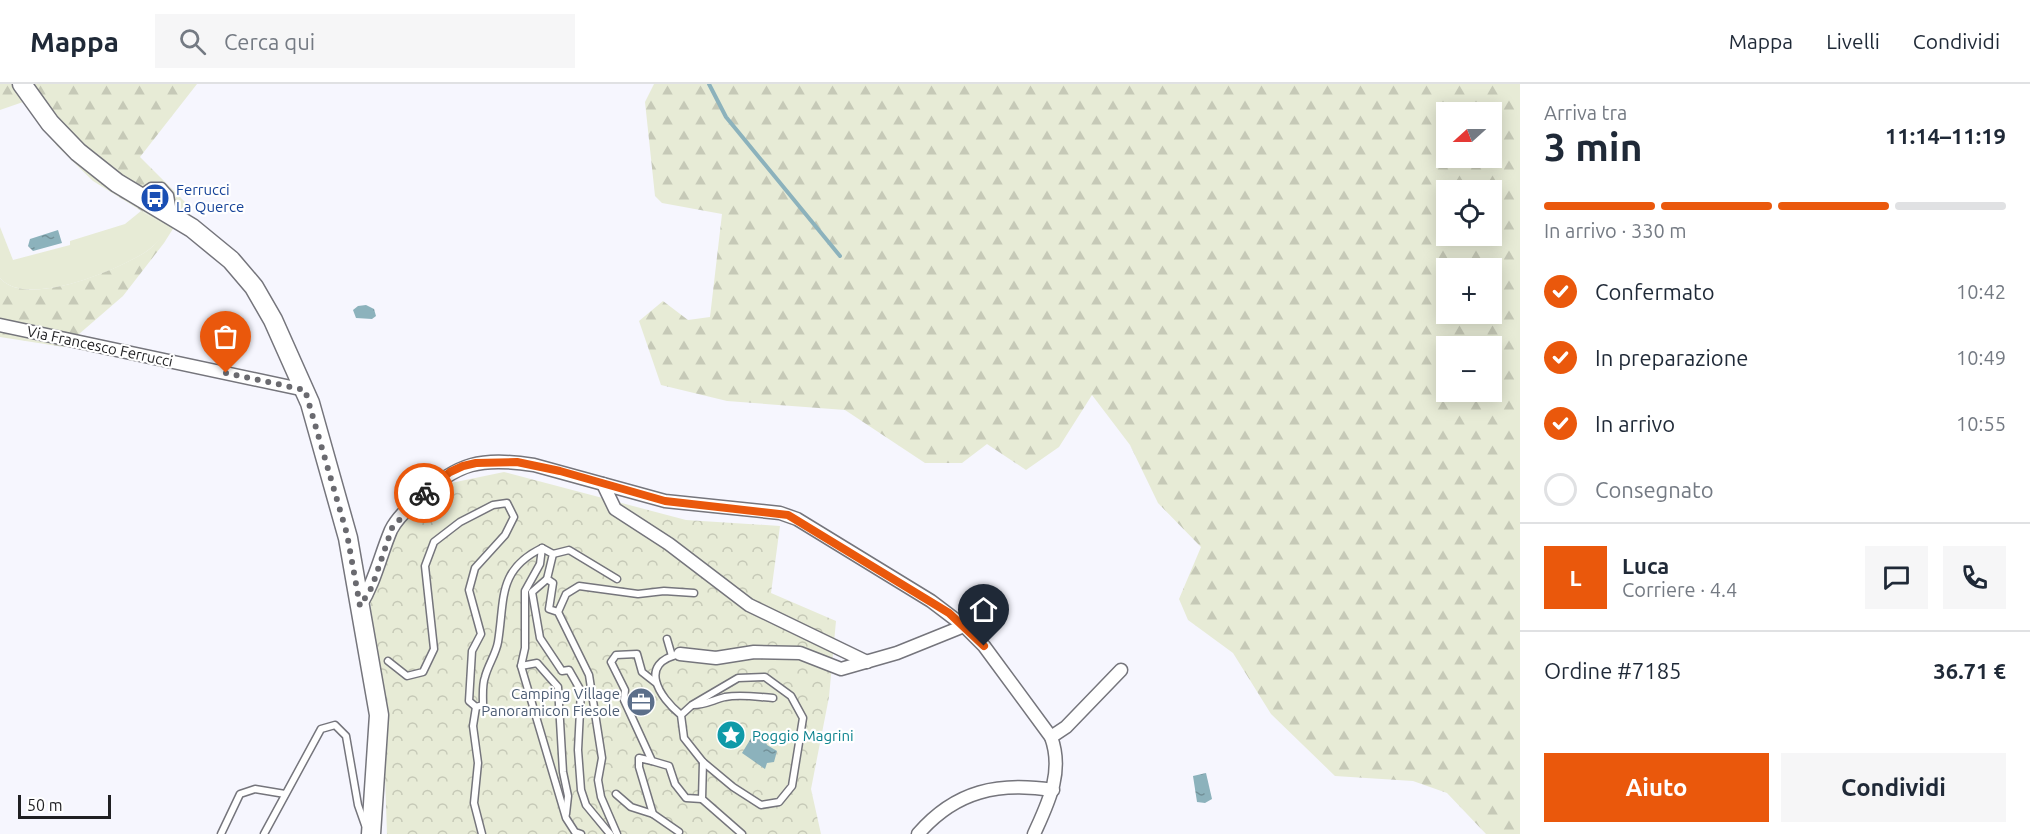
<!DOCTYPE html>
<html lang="it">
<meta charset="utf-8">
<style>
:root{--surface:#fff;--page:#f6f6f7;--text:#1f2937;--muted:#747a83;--line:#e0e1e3;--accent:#ea580c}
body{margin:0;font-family:Ubuntu,sans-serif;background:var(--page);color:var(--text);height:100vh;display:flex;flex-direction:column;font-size:22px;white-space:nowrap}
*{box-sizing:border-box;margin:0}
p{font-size:20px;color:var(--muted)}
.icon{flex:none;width:33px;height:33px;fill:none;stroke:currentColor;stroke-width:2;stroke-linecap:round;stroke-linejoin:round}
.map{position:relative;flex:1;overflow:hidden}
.sheet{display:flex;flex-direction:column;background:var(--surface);width:510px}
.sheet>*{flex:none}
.needle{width:39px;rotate:249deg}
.controls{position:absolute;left:1436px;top:18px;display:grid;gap:12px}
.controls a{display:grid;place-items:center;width:66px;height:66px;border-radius:0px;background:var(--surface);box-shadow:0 3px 15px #0003;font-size:30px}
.scale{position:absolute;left:18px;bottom:15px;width:93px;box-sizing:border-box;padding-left:6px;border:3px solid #1f1f22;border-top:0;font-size:16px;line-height:21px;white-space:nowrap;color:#1f1f22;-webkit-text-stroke:4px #fff;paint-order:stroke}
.pin{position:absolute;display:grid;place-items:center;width:51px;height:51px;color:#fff;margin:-62px -26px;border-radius:50% 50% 50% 0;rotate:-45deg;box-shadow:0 0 6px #0007}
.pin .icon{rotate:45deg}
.courier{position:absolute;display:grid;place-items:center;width:60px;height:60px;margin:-30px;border:4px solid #ea580c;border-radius:50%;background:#fff;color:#222;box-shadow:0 2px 8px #0007}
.summary em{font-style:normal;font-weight:700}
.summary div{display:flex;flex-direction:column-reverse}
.summary{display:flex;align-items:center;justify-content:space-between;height:102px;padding:0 24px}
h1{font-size:39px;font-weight:700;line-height:45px}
.bar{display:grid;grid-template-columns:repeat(4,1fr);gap:9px 6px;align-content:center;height:72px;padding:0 24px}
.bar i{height:8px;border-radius:4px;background:var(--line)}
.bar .on{background:var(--accent)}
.bar p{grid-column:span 4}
.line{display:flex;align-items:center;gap:15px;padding:0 24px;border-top:2px solid var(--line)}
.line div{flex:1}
.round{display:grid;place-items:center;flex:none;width:63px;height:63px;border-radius:0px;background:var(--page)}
ol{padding:0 24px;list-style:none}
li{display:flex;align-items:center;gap:18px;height:66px}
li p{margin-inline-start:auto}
li .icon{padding:6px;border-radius:50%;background:var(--accent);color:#fff;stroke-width:4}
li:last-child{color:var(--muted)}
li i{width:33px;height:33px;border:3px solid var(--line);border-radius:50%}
.button{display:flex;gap:12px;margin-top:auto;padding:12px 24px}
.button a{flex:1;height:69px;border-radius:0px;background:var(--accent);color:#fff;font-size:24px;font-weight:700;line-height:69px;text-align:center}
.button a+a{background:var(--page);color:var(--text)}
header{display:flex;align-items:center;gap:36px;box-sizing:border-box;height:84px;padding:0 30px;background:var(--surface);border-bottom:2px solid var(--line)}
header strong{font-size:28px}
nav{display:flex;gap:33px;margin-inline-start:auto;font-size:21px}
.search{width:420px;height:54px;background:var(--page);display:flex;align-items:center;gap:15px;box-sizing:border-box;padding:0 21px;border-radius:0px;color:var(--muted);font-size:22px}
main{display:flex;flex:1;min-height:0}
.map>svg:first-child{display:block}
.grass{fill:#e7ebd6}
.forest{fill:url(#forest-firs);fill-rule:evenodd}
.park{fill:url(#park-crowns)}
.water{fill:url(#water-ripples)}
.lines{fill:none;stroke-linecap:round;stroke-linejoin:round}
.stream{stroke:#8cb2bc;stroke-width:4}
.service-casing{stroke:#75757c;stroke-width:9}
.minor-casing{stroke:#75757c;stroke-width:15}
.secondary-casing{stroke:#75757c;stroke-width:21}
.service{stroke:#fff;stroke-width:6}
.minor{stroke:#fff;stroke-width:12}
.secondary{stroke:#fff;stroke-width:18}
.done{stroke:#6a6a6f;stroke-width:6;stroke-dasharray:0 10.8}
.route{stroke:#ea580c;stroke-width:8}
.labels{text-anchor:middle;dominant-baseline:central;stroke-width:4.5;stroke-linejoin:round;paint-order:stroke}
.transit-label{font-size:15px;fill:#164399;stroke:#fff;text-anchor:start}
.street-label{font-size:15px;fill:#1f1f22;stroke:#fff}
.service-label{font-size:15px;fill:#4e5e75;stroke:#fff;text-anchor:end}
.culture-label{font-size:15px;fill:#0d838f;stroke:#fff;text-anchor:start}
</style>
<header>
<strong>Mappa</strong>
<div class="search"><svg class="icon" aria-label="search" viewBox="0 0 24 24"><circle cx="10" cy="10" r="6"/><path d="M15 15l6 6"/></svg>Cerca qui</div>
<nav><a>Mappa</a><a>Livelli</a><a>Condividi</a></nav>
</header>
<main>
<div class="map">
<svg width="1520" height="750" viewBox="0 0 1520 750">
<defs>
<pattern id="forest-firs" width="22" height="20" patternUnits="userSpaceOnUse" patternTransform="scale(1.5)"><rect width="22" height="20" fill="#e7ebd6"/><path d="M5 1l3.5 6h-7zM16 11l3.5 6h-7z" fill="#c6c9b7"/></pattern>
<pattern id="park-crowns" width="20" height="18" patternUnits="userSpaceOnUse" patternTransform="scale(1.5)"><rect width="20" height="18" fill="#e7ebd6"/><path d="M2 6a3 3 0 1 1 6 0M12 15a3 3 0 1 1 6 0" fill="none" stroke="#c6c9b7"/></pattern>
<pattern id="water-ripples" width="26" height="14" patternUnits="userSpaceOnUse" patternTransform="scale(1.5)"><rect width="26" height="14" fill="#8cb2bc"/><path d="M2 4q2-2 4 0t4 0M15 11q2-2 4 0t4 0" fill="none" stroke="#729098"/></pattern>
</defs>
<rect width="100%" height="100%" fill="#f6f6fe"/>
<path class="grass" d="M141,127L170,144C163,151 156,161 147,167C119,186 26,225 0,194V143L13,176L70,161V157L125,140Z"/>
<g class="forest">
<path d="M0,0H197L140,73L188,121L164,159L123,212L64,263L0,253V194C26,225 118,186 147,167C155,162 162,151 169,144L93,97L57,62L23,18L0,26Z"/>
<path d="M654,0H1520V750H1486L1447,709L1413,697L1335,692L1271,630L1233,569L1188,536L1179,515L1201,463L1158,419L1130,361L1092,311L1059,363L1026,386L987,360L962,379H925L845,326L727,317L661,301L639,237L663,217L688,236L710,233L722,130L662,119L655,112L645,18ZM1446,28H1491V74H1446ZM1446,106H1491V152H1446ZM1446,184H1491V230H1446ZM1446,262H1491V308H1446Z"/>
</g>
<path class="park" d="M504,388L686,436L780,442L771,509L836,537L829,613L811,705L821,750H387L383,634L370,518L397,445L446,400Z"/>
<g class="water">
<path d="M58,146L62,159L33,167L28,162L30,155Z"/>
<path d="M366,221L374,225L376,232L372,235L356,234L353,226L358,222Z"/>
<path d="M753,651L765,655L767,661L777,667L774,678L767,679L765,685L742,669Z"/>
<path d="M1206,689L1212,715L1205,719L1197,718L1193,692Z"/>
</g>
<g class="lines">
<path class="stream" d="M709,0L726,33L840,172"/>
<g class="service-casing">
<g id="service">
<path d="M141,109L151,102H162L170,111L173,128"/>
<path d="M542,464L553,470L547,495L553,499L549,525L558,528L589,591L602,674L598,696L601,713L617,750"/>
<path d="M553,470L569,466L617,495"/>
<path d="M547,495L532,508L540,554L562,587L569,586L581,607L578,666L581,706L586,721L610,750"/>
<path d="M558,528L566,510L579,502L638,510L664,507L694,509"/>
<path d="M667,555L672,572"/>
<path d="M680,570C637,579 659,613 681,631L684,654L703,678L733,703L761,721L779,718L792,702L803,634L791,612L765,593L738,594L692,621L681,631"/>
<path d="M388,577L407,592L423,588L434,565L425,482L434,458L460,438L493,421L507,419L514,433L505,451L475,484L469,506L481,550L472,567L469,617L476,623"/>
<path d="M521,582L537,579L558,603L563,688L568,712L566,730"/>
<path d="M656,599L642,588L637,570L616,571L611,578L625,606L624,616L652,677L669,682L675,700L686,714L702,715"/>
<path d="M693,621C705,621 713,616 725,613C741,610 757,613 773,614"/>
<path d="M652,677L639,674V683L653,730L679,748"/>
<path d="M703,678L702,715L742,750"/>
<path d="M616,710L631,723L653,730"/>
<path d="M221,750L240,710L255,705L285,710"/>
<path d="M264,750L321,645L335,641L346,652L358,721L365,741"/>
<path d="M482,750L474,719L478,679L473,642L476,623L483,621C483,612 482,601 485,593C488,581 496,570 498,558C505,515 497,486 542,464L540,480L525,507V564L521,582L566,734L575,748L581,750"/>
</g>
</g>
<g class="minor-casing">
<g id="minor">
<path d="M0,241L305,306"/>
<path d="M603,400L615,425L669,460L749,521L867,578"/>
<path d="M360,522C375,498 380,472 391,446C397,434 408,424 418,415C458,378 481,373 534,381L665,417L780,429L797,435L931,517L964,542L984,562L1051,653C1064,688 1048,719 1034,750"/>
<path d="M680,570L716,574L754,568L800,569L841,585L897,569L964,542"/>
<path d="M1051,653L1066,643L1121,586"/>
<path d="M918,750C956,706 999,698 1053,706"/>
</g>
</g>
<g class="secondary-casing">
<path id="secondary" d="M22,0L50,39L78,68L117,99L192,144L231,176L254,203L273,236L310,319L348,454L379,631L371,750"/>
</g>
<use href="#service" class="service"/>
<use href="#minor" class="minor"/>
<use href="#secondary" class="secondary"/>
</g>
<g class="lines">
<path class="done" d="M226,289L305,306L347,450L360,522L372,503L392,444L424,409"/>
<path class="route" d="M424,409L450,388L463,382L476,379L517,378L560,387L665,417L788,431L949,529L984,562"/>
</g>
<defs>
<g id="bus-disc" transform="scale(1.5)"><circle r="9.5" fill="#1a4fb4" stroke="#fff"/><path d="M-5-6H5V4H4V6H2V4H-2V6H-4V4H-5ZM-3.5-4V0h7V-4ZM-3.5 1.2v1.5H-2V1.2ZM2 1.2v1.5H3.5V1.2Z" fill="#fff"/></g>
<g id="office-disc" transform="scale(1.5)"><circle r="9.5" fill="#5c6f8a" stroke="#fff"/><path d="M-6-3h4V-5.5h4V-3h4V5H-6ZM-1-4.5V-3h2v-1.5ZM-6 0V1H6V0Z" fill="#fff"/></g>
<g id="sight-disc" transform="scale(1.5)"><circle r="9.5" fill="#0f9aa8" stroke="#fff"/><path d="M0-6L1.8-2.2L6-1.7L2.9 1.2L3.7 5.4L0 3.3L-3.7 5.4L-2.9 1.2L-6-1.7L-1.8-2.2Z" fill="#fff"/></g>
</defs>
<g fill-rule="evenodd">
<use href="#bus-disc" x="155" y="114"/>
<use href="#office-disc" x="641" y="618"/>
<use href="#sight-disc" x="731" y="651"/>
</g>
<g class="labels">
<g class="transit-label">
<text x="176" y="105">Ferrucci<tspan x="176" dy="17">La Querce</tspan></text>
</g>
<g class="street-label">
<text transform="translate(100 262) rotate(12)">Via Francesco Ferrucci</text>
</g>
<g class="service-label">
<text x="620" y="609">Camping Village<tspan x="620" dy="17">Panoramicon Fiesole</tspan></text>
</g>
<g class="culture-label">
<text x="752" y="651">Poggio Magrini</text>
</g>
</g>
</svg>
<div class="controls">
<a><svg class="needle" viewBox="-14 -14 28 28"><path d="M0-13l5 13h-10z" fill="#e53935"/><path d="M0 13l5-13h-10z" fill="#747a83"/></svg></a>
<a><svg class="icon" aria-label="locate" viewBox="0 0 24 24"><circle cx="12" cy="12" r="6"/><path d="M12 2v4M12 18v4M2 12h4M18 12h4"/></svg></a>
<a>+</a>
<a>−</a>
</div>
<div class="scale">50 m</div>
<div class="pin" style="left:226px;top:289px;background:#ea580c"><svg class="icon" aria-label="bag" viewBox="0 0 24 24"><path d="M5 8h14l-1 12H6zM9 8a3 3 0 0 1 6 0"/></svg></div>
<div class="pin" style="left:984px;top:562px;background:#1f2937"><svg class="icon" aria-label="home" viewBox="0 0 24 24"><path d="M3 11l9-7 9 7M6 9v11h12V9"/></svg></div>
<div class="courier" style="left:424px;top:409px"><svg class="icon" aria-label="bike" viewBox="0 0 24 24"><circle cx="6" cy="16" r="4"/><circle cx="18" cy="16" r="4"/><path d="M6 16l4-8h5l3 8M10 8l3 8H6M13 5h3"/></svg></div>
</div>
<section class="sheet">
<div class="summary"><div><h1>3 min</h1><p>Arriva tra</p></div><em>11:14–11:19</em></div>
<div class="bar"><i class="on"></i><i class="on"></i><i class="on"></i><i></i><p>In arrivo · 330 m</p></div>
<ol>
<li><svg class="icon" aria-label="check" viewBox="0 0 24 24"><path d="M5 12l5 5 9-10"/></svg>Confermato<p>10:42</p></li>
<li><svg class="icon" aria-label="check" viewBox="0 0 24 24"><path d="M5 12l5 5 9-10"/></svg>In preparazione<p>10:49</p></li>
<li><svg class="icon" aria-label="check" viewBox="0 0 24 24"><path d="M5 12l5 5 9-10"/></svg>In arrivo<p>10:55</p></li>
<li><i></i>Consegnato</li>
</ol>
<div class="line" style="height:108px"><b class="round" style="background:var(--accent);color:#fff">L</b><div><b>Luca</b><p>Corriere · 4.4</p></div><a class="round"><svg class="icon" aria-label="chat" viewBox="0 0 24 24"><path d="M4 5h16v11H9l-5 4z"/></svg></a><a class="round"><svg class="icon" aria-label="phone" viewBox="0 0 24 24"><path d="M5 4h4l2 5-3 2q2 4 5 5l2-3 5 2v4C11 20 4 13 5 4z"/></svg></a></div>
<div class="line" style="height:78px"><div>Ordine #7185</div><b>36.71 €</b></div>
<div class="button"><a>Aiuto</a><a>Condividi</a></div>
</section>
</main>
